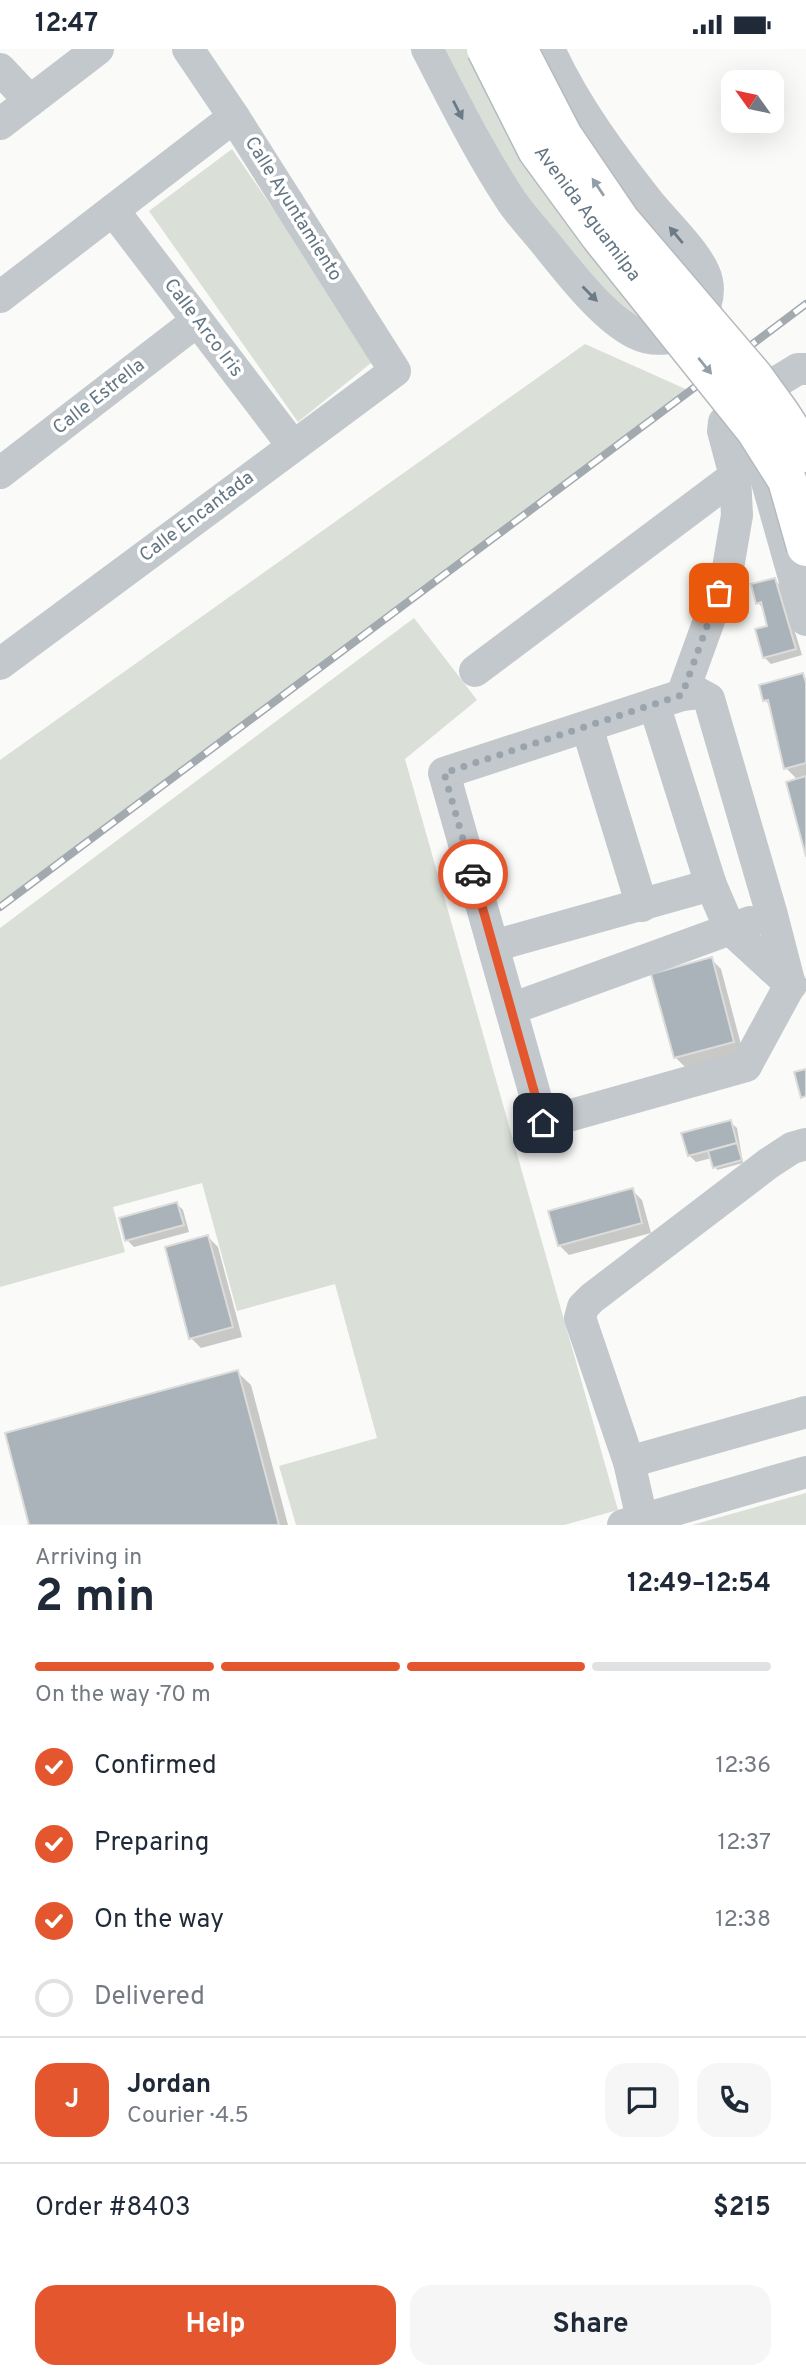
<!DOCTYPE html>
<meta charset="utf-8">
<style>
:root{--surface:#fff;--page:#f6f6f7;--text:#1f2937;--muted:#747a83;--line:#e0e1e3;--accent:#e4572e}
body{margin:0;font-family:Overpass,sans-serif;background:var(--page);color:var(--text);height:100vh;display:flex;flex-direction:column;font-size:26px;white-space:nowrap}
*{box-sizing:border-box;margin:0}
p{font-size:23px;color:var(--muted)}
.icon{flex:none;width:38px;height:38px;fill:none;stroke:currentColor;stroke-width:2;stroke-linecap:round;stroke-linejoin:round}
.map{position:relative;height:1476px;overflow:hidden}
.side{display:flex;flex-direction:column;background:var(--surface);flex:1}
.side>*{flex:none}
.needle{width:46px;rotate:303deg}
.controls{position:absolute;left:721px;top:21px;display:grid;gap:14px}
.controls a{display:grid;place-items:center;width:63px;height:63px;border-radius:14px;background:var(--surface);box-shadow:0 7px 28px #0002;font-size:35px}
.pin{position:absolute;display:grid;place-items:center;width:60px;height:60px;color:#fff;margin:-30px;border-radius:14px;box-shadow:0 4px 10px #0006}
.courier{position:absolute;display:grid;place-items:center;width:70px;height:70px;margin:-35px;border:5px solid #e4572e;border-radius:50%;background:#fff;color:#222;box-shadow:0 2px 9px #0007}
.overview em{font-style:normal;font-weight:700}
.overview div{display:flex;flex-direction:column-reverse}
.overview{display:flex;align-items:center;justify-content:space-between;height:119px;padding:0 35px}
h1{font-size:46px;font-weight:700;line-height:52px}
.bar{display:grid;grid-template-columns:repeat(4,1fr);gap:10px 7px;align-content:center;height:84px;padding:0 35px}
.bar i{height:9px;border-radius:5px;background:var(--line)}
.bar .current{background:var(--accent)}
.bar p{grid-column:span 4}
.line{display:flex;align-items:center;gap:18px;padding:0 35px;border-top:2px solid var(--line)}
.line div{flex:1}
.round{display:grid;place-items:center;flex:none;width:74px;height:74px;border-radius:21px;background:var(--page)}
ol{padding:0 35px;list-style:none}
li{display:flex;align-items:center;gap:21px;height:77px}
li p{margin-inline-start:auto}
li .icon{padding:7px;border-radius:50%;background:var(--accent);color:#fff;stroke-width:4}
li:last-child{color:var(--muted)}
li i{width:38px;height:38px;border:4px solid var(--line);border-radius:50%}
.cta{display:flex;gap:14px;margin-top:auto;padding:14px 35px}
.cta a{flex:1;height:80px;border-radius:21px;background:var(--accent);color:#fff;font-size:28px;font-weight:700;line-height:80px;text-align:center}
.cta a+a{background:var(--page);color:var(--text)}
.status{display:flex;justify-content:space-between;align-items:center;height:49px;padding:0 35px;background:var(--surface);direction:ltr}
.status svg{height:19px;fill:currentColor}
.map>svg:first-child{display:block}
.green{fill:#dadfd7}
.shadow{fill:#0003}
.building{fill:#aab3b9;stroke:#dcdcda;stroke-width:2}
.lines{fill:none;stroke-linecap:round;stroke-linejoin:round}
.minor{stroke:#c3c8cc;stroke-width:32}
.rail-casing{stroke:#a2aab0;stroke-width:8}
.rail{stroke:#fff;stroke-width:5;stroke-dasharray:16;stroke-linecap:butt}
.major-bridge-casing{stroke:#b5babe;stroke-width:41;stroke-linecap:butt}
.major-bridge{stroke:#fff;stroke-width:38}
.oneway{fill:#6a7a87}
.oneway2{fill:#939fa8}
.done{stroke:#99a4ac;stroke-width:7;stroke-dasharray:0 12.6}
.route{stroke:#e4572e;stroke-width:9}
.labels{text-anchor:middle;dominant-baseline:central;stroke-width:7;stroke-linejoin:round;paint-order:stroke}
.street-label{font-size:19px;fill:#657683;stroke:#fff}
</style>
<div class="status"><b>12:47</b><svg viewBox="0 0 49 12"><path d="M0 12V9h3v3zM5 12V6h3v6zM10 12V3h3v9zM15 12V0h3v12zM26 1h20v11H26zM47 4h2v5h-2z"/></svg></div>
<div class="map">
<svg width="806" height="1476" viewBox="0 0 806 1476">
<rect width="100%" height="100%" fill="#fafaf8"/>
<g class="green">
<path d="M442,0H472L653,272L638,271L623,263L584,220L522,143L477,70Z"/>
<path d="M232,100L376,310L298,373L149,162Z"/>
<path d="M585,295L690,342L0,857V711Z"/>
<path d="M414,569L477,651L405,710L618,1461L564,1476H296L279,1417L377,1389L335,1235L237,1262L202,1134L113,1158L125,1203L0,1238V879Z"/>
<path d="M806,1444V1476H692Z"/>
</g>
<g class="shadow">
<path d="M775,531L781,537L802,606L771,615L764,608L770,578L765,561L758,554Z"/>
<path d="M803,626L806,630V801L798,731L786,719L771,658L765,651Z"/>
<path d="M711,910L721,920L743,1003L685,1018L675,1008Z"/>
<path d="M730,1073L737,1079L743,1114L717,1121L712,1109L696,1113L689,1106Z"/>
<path d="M632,1141L642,1151L651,1184L569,1206L559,1196Z"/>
<path d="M177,1155L183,1161L189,1183L134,1198L127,1191Z"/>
<path d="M208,1188L218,1198L242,1288L201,1299L191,1289Z"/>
<path d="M237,1323L251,1336L288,1476H31Z"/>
</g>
<g class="building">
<path d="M775,529L796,600L763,609L755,580L767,577L761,553L756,555L751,535Z"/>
<path d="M803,624L806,634V714L784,720L768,651L763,652L759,636Z"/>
<path d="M806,727V808L786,733Z"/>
<path d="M712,908L734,993L674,1009L651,925Z"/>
<path d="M806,1020V1047L801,1049L794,1023Z"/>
<path d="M731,1071L737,1094L688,1107L681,1084Z"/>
<path d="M737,1094L742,1111L713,1119L708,1102Z"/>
<path d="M633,1139L642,1174L558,1197L548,1162Z"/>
<path d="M177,1153L184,1176L125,1192L119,1169Z"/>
<path d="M208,1186L233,1278L189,1290L165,1198Z"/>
<path d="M238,1321L279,1476H29L5,1384Z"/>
</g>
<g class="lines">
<g class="minor">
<path d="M427,0C454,52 480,105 512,153C521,166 532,178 542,190C566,219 602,268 635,284C655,294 678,291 694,276C705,265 710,246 707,232C702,207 663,172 647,151C610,104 574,55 549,0"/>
<path d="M0,20L30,52"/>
<path d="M0,75L98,0"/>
<path d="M113,161L293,397"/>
<path d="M0,248L234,68"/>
<path d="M749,399L765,426L806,571"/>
<path d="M0,424L197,272"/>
<path d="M0,615L395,322L234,68L188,0"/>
<path d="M475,622L735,427"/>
<path d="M698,644L709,650L772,866L790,936L746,1017L543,1074L444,724L682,646Z"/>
<path d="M682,646L728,519L737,466L735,427L723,382L724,373L731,368L734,359L798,320H806"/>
<path d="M654,655L711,836L730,880L791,936"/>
<path d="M587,678L642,857"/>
<path d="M493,897L711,836"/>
<path d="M511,960L750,873"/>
<path d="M629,1413L806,1363"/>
<path d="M642,1470L629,1413L580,1269L583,1258L592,1249L769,1114L792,1099L806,1095"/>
<path d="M623,1476L806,1423"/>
</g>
<g class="rail-casing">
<path id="rail" d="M0,858L806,255"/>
</g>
<use href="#rail" class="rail"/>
<g class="major-bridge-casing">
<g id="major-bridge">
<path d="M486,0L537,101L600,187L756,382L787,431L806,498"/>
<path d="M518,0L563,87L620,171L754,328L780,364L806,404"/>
</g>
</g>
<use href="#major-bridge" class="major-bridge"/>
</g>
<defs><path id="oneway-solid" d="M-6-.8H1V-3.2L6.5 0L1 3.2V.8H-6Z" transform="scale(1.75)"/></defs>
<g class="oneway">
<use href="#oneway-solid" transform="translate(458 61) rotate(63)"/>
<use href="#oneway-solid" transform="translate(676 186) rotate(-130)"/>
<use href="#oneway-solid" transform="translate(590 245) rotate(45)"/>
</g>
<g class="oneway2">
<use href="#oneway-solid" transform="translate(598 138) rotate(-124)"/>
<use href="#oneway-solid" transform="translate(705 317) rotate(51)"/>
</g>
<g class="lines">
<path class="done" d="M473,825L444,724L682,646L719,544"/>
<path class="route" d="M473,825L543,1074"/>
</g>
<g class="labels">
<g class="street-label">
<text transform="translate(293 160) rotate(58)">Calle Ayuntamiento</text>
<text transform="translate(587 165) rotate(53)">Avenida Aguamilpa</text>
<text transform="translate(203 279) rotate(53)">Calle Arco Iris</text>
<text transform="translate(99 348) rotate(-38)">Calle Estrella</text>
<text transform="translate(197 468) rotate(-37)">Calle Encantada</text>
</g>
</g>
</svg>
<div class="controls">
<a><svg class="needle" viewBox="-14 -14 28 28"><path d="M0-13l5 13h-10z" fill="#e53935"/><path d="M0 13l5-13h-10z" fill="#747a83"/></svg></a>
</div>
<div class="pin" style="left:719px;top:544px;background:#ea580c"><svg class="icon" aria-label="bag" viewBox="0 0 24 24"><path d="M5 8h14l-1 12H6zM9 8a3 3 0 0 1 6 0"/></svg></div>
<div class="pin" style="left:543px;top:1074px;background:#1f2937"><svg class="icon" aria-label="home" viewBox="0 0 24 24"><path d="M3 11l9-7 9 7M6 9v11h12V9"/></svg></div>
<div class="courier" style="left:473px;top:825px"><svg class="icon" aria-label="car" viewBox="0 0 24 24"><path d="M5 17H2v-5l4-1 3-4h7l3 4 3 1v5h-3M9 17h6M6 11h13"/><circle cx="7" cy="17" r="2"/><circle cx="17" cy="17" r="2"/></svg></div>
</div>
<section class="side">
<div class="overview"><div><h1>2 min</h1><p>Arriving in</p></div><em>12:49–12:54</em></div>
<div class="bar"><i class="current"></i><i class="current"></i><i class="current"></i><i></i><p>On the way · 70 m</p></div>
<ol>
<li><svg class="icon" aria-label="check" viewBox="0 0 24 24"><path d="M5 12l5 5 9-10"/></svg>Confirmed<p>12:36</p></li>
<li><svg class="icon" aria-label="check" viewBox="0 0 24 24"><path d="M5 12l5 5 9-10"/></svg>Preparing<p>12:37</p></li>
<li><svg class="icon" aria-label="check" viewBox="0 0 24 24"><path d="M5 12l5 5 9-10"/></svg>On the way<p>12:38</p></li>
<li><i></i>Delivered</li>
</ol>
<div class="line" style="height:126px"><b class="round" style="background:var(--accent);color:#fff">J</b><div><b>Jordan</b><p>Courier · 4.5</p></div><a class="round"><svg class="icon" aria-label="chat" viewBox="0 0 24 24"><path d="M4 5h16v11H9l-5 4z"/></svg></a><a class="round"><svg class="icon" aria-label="phone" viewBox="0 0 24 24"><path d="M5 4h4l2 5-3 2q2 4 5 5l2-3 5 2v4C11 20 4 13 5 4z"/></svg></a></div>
<div class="line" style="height:91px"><div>Order #8403</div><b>$215</b></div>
<div class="cta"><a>Help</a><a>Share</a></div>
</section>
